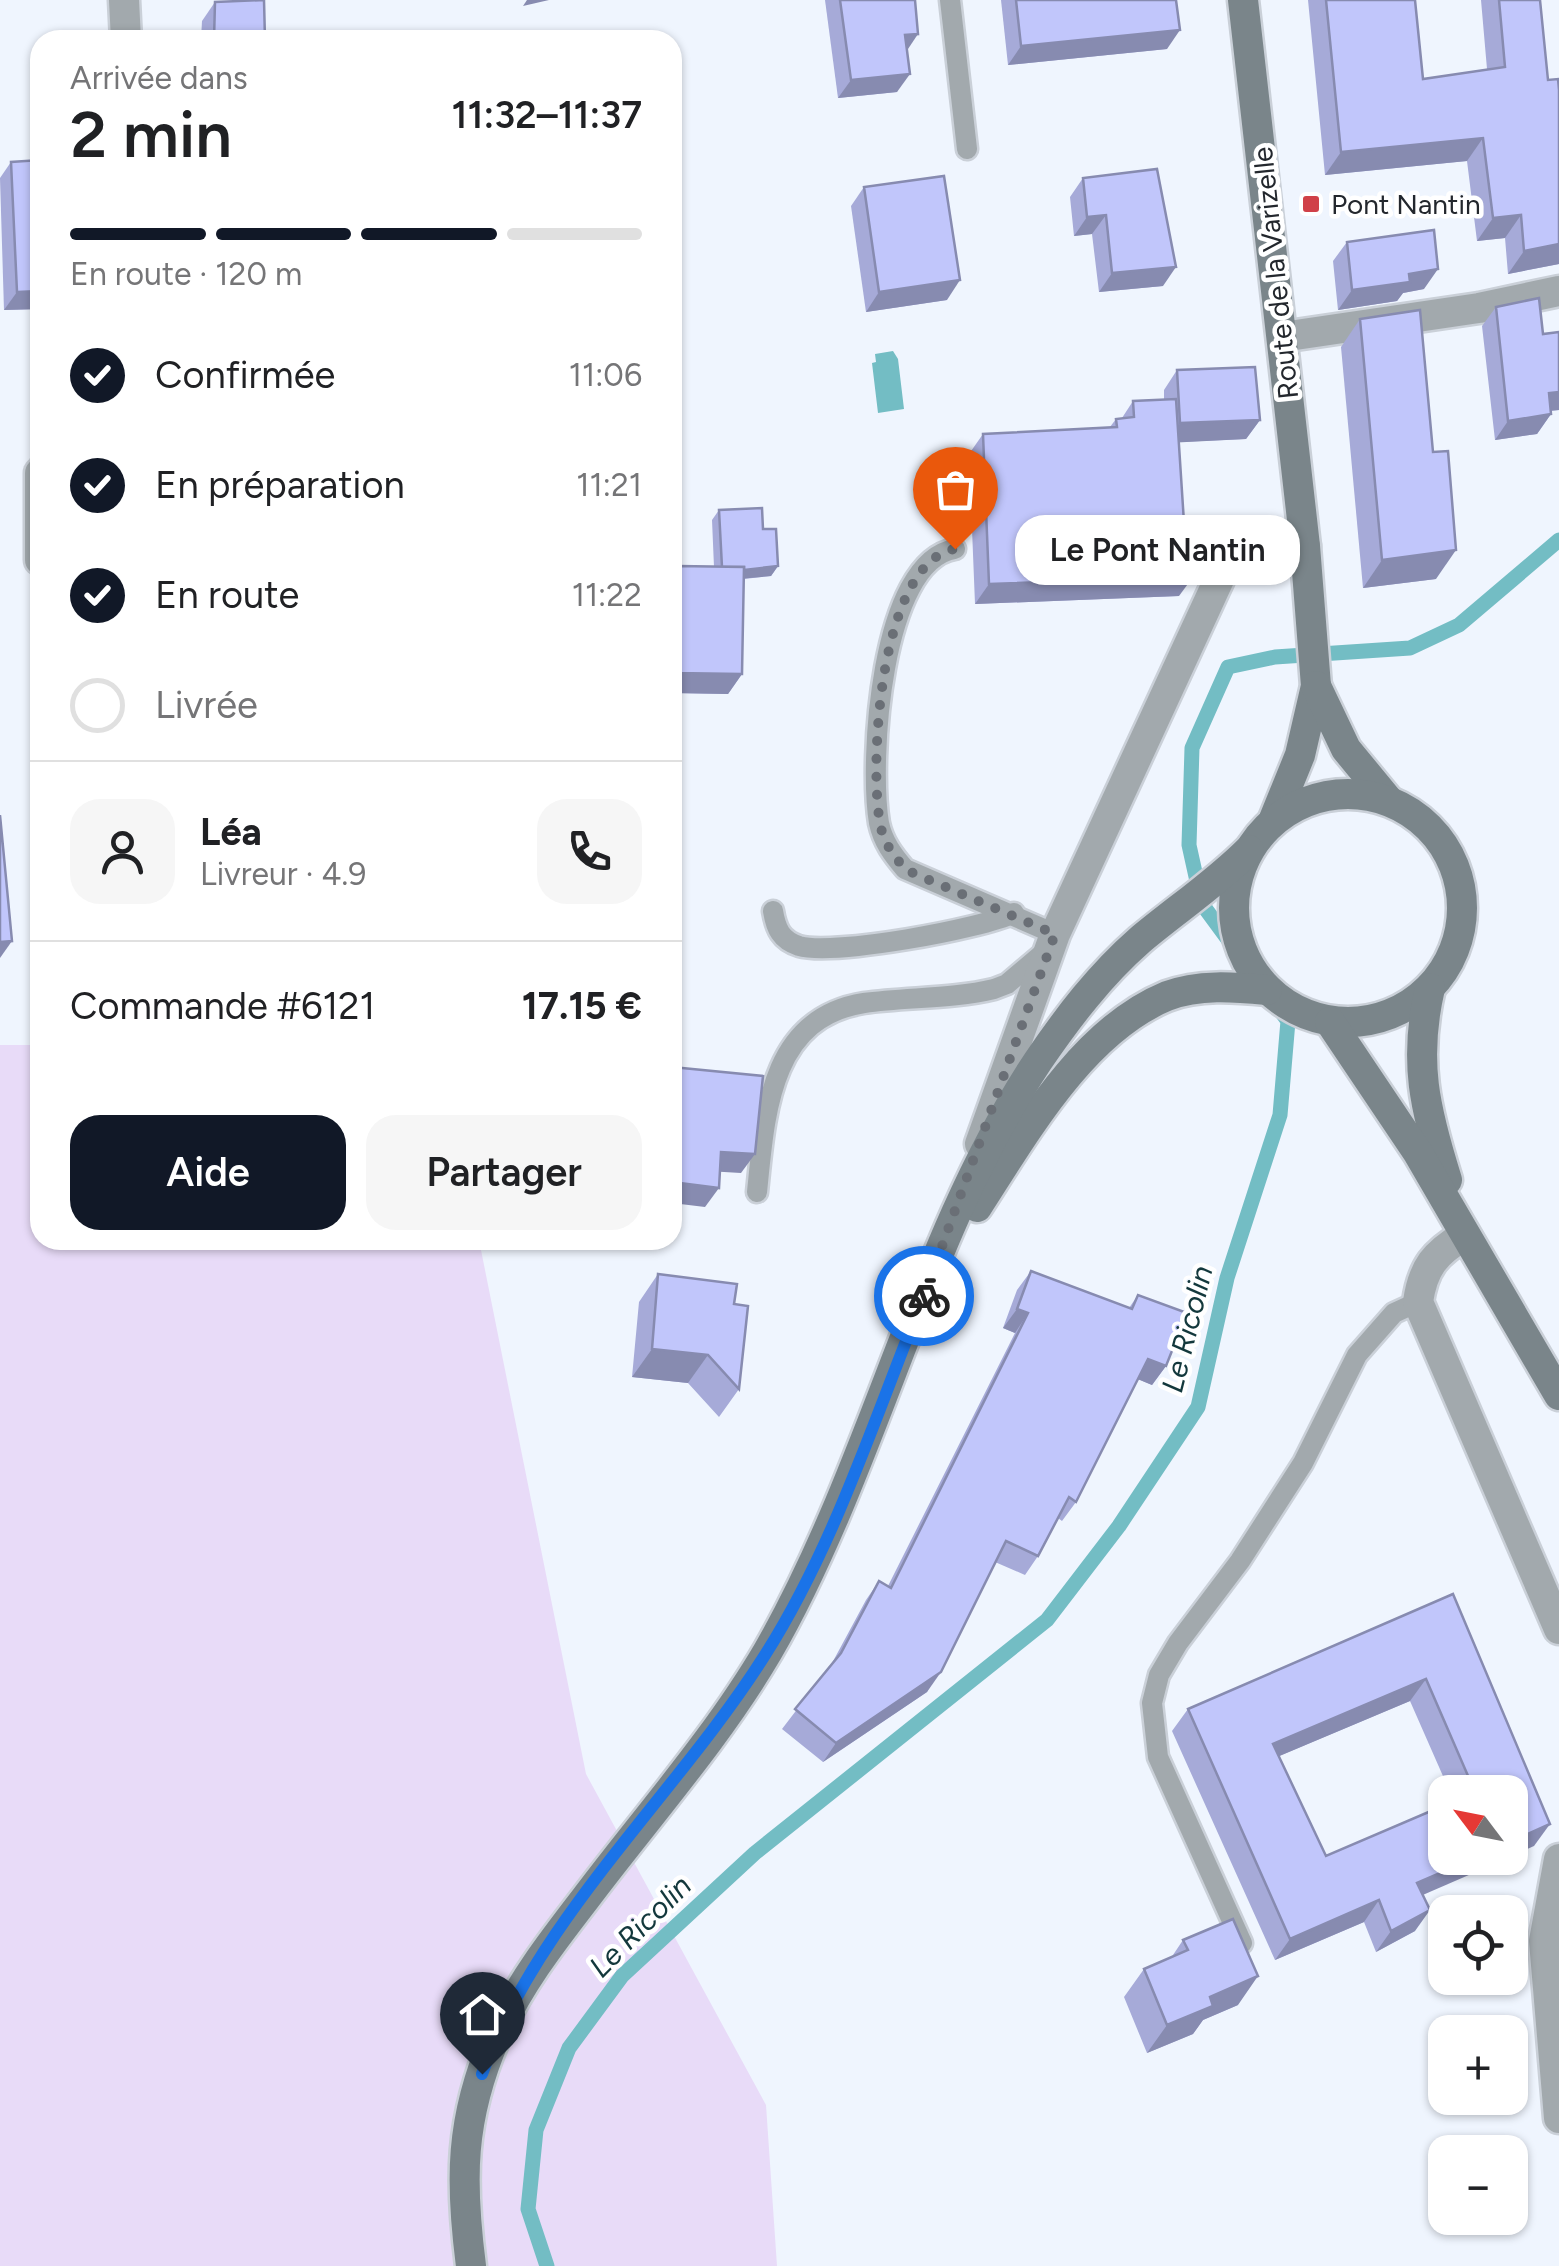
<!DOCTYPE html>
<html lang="fr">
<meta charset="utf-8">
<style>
:root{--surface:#fff;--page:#f6f6f6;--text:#202124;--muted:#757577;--line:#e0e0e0;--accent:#111827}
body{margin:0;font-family:Figtree,sans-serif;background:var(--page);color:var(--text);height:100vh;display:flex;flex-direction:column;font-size:38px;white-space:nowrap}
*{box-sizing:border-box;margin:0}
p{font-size:32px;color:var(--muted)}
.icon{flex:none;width:55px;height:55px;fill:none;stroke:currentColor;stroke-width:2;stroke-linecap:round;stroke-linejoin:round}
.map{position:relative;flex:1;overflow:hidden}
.sheet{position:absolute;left:30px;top:30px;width:652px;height:1220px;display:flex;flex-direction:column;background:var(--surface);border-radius:30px;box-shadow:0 2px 8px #0004}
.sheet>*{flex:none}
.needle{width:65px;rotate:302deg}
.buttons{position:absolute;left:1428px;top:1775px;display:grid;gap:20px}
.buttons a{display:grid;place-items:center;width:100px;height:100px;border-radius:20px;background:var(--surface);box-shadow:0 2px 8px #0004;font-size:50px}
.pin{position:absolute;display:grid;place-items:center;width:85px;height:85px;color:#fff;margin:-102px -42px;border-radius:50% 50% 50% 0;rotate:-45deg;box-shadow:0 0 10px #0007}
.pin .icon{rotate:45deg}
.courier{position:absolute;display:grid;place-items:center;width:100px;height:100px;margin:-50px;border:8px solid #1a73e8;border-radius:50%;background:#fff;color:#222;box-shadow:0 2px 12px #0007}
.bubble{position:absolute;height:70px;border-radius:30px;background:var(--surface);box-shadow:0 2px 8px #0004;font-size:32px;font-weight:600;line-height:70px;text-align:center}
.summary em{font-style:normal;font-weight:600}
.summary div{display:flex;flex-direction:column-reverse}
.summary{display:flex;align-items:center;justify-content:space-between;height:170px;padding:0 40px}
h1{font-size:65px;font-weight:600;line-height:75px}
.bar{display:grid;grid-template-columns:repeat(4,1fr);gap:15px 10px;align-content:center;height:120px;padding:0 40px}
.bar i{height:12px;border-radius:8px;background:var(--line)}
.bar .on{background:var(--accent)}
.bar p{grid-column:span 4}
.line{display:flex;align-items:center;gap:25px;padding:0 40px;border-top:2px solid var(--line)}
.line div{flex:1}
.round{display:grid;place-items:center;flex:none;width:105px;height:105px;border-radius:30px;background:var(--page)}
ol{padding:0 40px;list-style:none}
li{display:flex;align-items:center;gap:30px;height:110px}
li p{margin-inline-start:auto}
li .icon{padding:10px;border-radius:50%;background:var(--accent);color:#fff;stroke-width:4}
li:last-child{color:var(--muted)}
li i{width:55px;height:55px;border:5px solid var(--line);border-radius:50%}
.button{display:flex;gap:20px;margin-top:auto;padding:20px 40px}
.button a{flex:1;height:115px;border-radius:30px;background:var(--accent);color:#fff;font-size:40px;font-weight:600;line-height:115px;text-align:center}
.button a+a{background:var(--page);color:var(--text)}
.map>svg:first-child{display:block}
.green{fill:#e8dbf8}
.water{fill:#73bdc4}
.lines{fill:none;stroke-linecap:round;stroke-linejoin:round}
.stream{stroke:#73bdc4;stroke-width:15}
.lane-casing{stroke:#cad0d8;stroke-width:25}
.street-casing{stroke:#cad0d8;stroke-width:35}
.secondary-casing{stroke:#cad0d8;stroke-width:35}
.lane{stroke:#a2a9ad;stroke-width:20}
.street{stroke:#a2a9ad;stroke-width:30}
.secondary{stroke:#7a858a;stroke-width:30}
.wall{fill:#a6aad8}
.shaded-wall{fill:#878bb0}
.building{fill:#c1c6fb;stroke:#878bb0;stroke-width:2.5}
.done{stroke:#6a6f76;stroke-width:10;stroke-dasharray:0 18}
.route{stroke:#1a73e8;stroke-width:12}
.poi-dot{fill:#d04048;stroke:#fff;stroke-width:4}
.labels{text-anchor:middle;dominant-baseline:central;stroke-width:9;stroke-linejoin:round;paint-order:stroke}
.poi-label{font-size:28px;fill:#23272d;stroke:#fff;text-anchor:start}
.street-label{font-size:28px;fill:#23272d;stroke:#fff}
.water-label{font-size:30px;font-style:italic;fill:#13383c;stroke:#fff}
</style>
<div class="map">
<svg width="1559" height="2266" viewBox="0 0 1559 2266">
<rect width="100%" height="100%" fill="#eff5fe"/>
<path class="green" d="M0,1045H40V1240H479L586,1774L766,2105L777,2266H0Z"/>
<path class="water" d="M893,351L898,359L904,409L878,413L872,363L876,362L875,354Z"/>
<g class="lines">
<path class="stream" d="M547,2266L528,2209L536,2130L569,2048L622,1976L755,1853L1047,1620L1119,1526L1198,1407L1227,1278L1280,1115L1288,1021L1202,904L1189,845L1192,748L1228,667L1275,657L1410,648L1459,625L1559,540"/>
<g class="lane-casing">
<g id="lane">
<path d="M950,0L967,149"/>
<path d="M955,549C880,561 869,762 879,823C883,842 893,855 905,869L1055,934"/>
<path d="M773,911C776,929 781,940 799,946C833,956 981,929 1014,913"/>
<path d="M757,1192C765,1115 769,1018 864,1003C907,997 953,999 994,989L1007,984L1046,951"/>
<path d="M1242,1943L1158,1757L1152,1703L1159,1675L1178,1643L1240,1561L1303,1463L1357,1355L1394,1313L1418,1302"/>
</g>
</g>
<g class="street-casing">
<g id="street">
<path d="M124,0L126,40"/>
<path d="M1282,337L1479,308L1559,291"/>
<path d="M40,473V560"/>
<path d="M980,1144L1055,934L1227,562L1305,546"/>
<path d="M1465,1235C1435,1253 1423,1267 1418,1302L1559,1629"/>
<path d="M1559,1859L1544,1941L1559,2118"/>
</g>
</g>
<g class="secondary-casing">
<g id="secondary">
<path d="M1243,0L1305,546L1316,686L1300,755L1274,819"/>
<path d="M1316,686L1346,749L1388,800"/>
<circle cx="1348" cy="908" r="114"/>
<path d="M1430,988C1413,1061 1425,1110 1447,1180"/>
<path d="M1330,1022L1418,1153L1559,1395"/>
<path d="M977,1207C1025,1133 1082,1031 1167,996C1199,984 1234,987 1267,990"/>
<path d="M471,2266C460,2181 460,2119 495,2038C517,1987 551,1943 585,1899C646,1818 717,1738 768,1651C875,1465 921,1237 1038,1061C1068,1017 1100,975 1140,940C1177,909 1215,884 1249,850"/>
</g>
</g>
<use href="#lane" class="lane"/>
<use href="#street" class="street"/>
<use href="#secondary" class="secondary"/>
</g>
<g class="wall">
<path d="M825,0H915L907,50L897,92L838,98Z"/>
<path d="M1001,0H1176L1167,49L1008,65Z"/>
<path d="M1308,0H1415L1423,79L1487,69L1481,0H1540L1548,80L1559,90V264L1508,274L1505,238L1477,241L1467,161L1325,175Z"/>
<path d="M215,2L265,40H201L202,21Z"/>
<path d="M11,162L40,309L4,310L0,178Z"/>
<path d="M1083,178L1163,286L1099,292L1092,234L1074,236L1070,197Z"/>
<path d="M864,187L947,300L866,312L851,206Z"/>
<path d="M1347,242L1424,289L1403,293L1397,301L1338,310L1333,261Z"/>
<path d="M1496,307L1543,334L1559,332V410L1550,411L1551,414L1537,434L1495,440L1482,326Z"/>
<path d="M1360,319L1436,579L1363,588L1341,347Z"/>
<path d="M1177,370L1260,420L1246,439L1179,442V596L975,604L969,454L983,434L1110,427L1116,419L1122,418L1133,401L1164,400V390Z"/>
<path d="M719,510L763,529L778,566L771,576L744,579L742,674L728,694L672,693V573L678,566L714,567L712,520Z"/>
<path d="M1031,1271L1129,1308L1138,1295L1166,1366L1152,1385L1138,1379L1076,1502L1062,1521L1058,1518L1038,1556L1025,1575L995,1562L927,1692L823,1762L782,1729L831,1665L866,1600L879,1581L888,1586L1015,1333L1003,1328L1017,1290Z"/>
<path d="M658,1274L734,1304L739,1389L719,1417L688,1383L632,1377L639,1302Z"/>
<path d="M1453,1594L1534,1846L1510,1792H1450L1410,1701L1279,1756L1326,1856L1423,1895L1415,1931L1376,1952L1364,1922L1275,1960L1172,1731L1188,1709Z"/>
<path d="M1183,1940L1238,2005L1203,2020L1193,2034L1147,2053L1124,1997L1144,1969L1171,1958Z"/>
</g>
<g class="shaded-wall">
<path d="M527,0H549L523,6Z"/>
<path d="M1180,30L1167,49L1008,65L1021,46Z"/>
<path d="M918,34L906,52L905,35Z"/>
<path d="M910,74L897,92L838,98L851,80Z"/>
<path d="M1483,138L1467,161L1325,175L1341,152Z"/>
<path d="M1106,215L1092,234L1074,236L1087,217Z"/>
<path d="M1521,215L1505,238L1477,241L1493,218Z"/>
<path d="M1559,244V264L1508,274L1524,251Z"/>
<path d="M1176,267L1163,286L1099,292L1112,273Z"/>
<path d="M1438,269L1424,289L1403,293L1397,301L1338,310L1352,290L1409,274Z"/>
<path d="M960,280L947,300L866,312L879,292Z"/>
<path d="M40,291V309L4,310L17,292Z"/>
<path d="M1559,392V410L1535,412L1549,393Z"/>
<path d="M1551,414L1537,434L1495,440L1508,421Z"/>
<path d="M1260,420L1246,439L1167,443L1180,423Z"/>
<path d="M1456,550L1436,579L1363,588L1382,560Z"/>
<path d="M778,566L771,576L715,581L722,572Z"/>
<path d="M1193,577L1179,596L975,604L989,584Z"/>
<path d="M675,673L742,674L728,694L672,693V676Z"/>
<path d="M12,941L0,958V942Z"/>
<path d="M721,1152L755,1154L741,1173L707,1171Z"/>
<path d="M672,1182L719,1188L705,1207L672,1203Z"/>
<path d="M1017,1309L1028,1313L1015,1333L1003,1328Z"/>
<path d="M652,1349L708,1355L688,1383L632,1377Z"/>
<path d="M1148,1359L1166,1366L1152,1385L1135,1378Z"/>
<path d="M941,1672L927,1692L823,1762L836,1743Z"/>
<path d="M1426,1679L1410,1701L1258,1765L1273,1744Z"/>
<path d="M1550,1824L1534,1846L1510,1857V1842Z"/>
<path d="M1475,1858H1508L1402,1904L1417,1883Z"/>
<path d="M1379,1900L1364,1922L1275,1960L1290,1939Z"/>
<path d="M1430,1910L1415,1931L1376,1952L1391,1931Z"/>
<path d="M1258,1976L1238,2005L1203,2020L1193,2034L1147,2053L1167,2025L1210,1997Z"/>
</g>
<g class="building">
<path d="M264,0L265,40H214L215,2Z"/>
<path d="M840,0H915L918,34L905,35L910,74L851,80Z"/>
<path d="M1016,0H1176L1180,30L1021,46Z"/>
<path d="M1326,0H1415L1423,79L1505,67L1499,0H1540L1548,80L1558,79L1559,90V244L1524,251L1521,215L1493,218L1483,138L1341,152Z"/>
<path d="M40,160V291L17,292L11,162Z"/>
<path d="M1157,169L1176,267L1112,273L1106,215L1087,217L1083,178Z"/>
<path d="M944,176L960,280L879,292L864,187Z"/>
<path d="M1434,230L1438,269L1409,274L1410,282L1352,290L1347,242Z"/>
<path d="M1539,298L1543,334L1559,332V392L1549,393L1551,414L1508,421L1496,307Z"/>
<path d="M1420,310L1433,452L1448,451L1456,550L1382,560L1360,319Z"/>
<path d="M1255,367L1260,420L1180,423L1177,370Z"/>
<path d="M1176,399L1185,538H1190L1193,577L989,584L983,434L1117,427L1116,419L1134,417L1133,401Z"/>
<path d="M762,508L763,529H776L778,566L744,570V567H722L719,510Z"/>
<path d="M678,566L744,567L742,674L675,673Z"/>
<path d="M0,815L12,941L0,942Z"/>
<path d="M672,1067L763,1076L755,1154L721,1152L719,1188L672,1182Z"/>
<path d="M1031,1271L1132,1309L1138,1295L1187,1313L1166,1366L1148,1359L1076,1502L1069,1497L1038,1556L1006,1541L941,1672L836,1743L795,1709L841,1653L879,1581L891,1588L1028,1313L1017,1309Z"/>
<path d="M658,1274L737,1284L734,1304L748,1306L739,1389L708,1355L652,1349Z"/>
<path d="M1453,1594L1550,1824L1510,1842V1792H1475L1426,1679L1273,1744L1326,1856L1445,1805V1858H1475L1417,1883L1430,1910L1391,1931L1379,1900L1290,1939L1188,1709Z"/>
<path d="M1233,1919L1258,1976L1210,1997L1213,2006L1167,2025L1144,1969L1188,1950L1183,1940Z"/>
</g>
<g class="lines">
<path class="done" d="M924,1296L1055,934L906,870C893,855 883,842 880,823C869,762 880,562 955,549"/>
<path class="route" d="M482,2074C536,1920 678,1793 765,1655C835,1545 875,1416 924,1296"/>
</g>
<rect class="poi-dot" x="1301" y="194" width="20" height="20" rx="5"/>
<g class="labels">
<g class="poi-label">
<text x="1331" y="204">Pont Nantin</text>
</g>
<g class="street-label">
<text transform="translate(1275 273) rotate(-96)">Route de la Varizelle</text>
</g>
<g class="water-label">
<text transform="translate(1187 1329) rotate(-76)">Le Ricolin</text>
<text transform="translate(640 1926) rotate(-45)">Le Ricolin</text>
</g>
</g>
</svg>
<div class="buttons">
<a><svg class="needle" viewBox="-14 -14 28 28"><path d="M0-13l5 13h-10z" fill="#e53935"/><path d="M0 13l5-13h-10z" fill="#757577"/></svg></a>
<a><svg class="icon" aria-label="locate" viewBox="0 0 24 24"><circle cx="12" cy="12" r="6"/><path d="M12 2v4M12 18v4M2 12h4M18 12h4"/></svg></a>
<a>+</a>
<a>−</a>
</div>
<div class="pin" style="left:955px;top:549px;background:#ea580c"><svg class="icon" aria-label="bag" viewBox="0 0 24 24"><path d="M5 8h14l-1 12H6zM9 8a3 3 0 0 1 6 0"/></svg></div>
<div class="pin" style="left:482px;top:2074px;background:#1f2937"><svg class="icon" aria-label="home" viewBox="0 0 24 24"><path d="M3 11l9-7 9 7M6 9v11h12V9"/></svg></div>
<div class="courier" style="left:924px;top:1296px"><svg class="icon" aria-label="bike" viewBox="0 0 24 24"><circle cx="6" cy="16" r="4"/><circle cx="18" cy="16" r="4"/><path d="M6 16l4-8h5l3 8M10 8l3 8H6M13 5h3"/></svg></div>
<div class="bubble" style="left:1015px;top:515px;width:285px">Le Pont Nantin</div>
<section class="sheet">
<div class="summary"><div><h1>2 min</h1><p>Arrivée dans</p></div><em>11:32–11:37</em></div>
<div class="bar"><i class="on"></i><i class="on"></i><i class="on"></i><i></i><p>En route · 120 m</p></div>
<ol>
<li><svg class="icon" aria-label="check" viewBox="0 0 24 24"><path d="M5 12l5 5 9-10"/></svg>Confirmée<p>11:06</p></li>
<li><svg class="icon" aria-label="check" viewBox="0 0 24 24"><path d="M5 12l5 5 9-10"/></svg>En préparation<p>11:21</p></li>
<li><svg class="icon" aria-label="check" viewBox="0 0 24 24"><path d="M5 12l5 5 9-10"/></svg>En route<p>11:22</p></li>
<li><i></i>Livrée</li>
</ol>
<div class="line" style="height:180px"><a class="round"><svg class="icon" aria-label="person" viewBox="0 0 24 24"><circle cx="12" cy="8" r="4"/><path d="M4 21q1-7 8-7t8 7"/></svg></a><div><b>Léa</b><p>Livreur · 4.9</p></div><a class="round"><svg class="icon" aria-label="phone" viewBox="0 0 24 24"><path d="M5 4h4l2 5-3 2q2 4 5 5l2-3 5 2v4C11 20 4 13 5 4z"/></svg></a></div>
<div class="line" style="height:130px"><div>Commande #6121</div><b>17.15 €</b></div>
<div class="button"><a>Aide</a><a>Partager</a></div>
</section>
</div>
